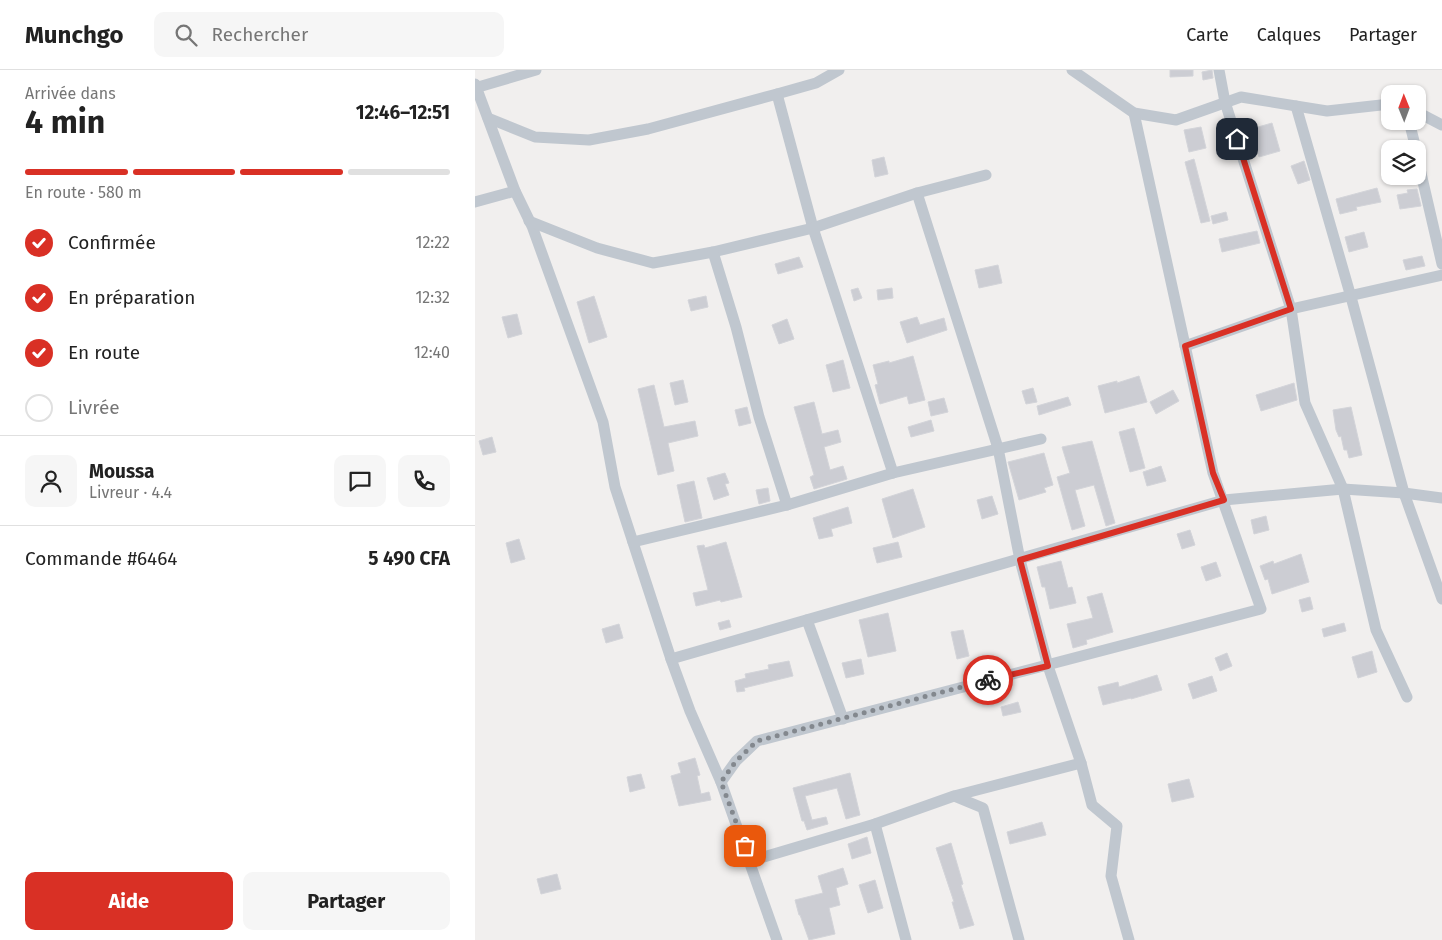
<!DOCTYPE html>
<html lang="fr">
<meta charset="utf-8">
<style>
:root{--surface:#fff;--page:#f6f6f6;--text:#222;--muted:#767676;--line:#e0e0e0;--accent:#d93025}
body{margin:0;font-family:"Fira Sans",sans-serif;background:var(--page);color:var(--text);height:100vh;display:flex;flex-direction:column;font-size:19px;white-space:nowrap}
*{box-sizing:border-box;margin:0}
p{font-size:16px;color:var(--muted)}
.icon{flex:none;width:28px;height:28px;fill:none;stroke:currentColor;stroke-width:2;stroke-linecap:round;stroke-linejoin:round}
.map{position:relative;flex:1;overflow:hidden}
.drawer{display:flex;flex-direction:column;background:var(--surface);width:475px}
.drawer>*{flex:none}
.needle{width:32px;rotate:359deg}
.tools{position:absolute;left:906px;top:15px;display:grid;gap:10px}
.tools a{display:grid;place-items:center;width:45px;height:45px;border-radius:10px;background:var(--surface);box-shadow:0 1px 4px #0004;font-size:25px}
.pin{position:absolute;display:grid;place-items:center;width:42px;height:42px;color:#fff;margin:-21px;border-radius:10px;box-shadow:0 2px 8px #0006}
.courier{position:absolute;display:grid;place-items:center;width:50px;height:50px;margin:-25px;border:4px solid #d93025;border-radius:50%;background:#fff;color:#222;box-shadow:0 1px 6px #0007}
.summary em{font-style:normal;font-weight:700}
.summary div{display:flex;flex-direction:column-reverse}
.summary{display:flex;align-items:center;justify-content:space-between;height:85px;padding:0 25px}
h1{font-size:32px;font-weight:700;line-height:38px}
.bar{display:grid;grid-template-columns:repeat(4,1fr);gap:8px 5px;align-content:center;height:60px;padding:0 25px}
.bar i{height:6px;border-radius:4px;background:var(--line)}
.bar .current{background:var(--accent)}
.bar p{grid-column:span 4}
.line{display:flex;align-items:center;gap:12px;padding:0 25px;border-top:1px solid var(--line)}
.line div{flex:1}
.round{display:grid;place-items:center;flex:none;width:52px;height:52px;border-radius:10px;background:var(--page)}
ol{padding:0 25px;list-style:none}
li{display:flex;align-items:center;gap:15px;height:55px}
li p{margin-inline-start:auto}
li .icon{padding:5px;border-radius:50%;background:var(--accent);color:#fff;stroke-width:4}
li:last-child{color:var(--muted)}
li i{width:28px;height:28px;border:2px solid var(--line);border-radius:50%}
.primary-button{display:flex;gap:10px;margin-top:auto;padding:10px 25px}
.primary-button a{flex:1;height:58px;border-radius:10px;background:var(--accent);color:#fff;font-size:20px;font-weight:700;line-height:58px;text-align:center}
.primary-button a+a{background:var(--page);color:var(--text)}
header{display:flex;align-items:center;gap:30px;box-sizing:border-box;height:70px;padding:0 25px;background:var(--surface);border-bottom:1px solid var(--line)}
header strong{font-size:24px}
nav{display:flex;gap:28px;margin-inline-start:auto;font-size:18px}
.search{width:350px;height:45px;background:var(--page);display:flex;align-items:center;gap:12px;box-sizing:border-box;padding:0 18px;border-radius:10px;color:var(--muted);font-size:19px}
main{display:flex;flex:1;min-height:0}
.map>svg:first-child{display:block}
.building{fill:#cccdd3;stroke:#d3d4d9}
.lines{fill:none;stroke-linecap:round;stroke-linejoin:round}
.street{stroke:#c0c7cf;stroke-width:11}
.done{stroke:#83888e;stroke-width:5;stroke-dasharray:0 9}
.route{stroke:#d93025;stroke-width:6}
</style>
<header>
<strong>Munchgo</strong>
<div class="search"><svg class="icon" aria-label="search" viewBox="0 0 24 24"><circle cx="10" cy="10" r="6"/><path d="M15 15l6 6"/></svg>Rechercher</div>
<nav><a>Carte</a><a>Calques</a><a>Partager</a></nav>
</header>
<main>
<section class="drawer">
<div class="summary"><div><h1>4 min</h1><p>Arrivée dans</p></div><em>12:46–12:51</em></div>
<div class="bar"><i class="current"></i><i class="current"></i><i class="current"></i><i></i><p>En route · 580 m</p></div>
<ol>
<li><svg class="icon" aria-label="check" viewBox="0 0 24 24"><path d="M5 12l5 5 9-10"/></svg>Confirmée<p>12:22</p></li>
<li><svg class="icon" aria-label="check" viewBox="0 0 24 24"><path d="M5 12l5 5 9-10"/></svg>En préparation<p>12:32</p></li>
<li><svg class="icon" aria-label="check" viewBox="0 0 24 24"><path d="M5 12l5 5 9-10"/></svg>En route<p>12:40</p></li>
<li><i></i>Livrée</li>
</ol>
<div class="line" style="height:90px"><a class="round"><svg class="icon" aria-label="person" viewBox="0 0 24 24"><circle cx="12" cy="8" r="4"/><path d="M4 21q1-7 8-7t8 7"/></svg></a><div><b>Moussa</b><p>Livreur · 4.4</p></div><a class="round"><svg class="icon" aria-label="chat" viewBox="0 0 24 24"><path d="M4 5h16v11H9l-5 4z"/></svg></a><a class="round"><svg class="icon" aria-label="phone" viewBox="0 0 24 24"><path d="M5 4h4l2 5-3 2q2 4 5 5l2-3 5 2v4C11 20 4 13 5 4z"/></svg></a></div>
<div class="line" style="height:65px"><div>Commande #6464</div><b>5 490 CFA</b></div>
<div class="primary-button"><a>Aide</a><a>Partager</a></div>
</section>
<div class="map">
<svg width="967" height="870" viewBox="0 0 967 870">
<rect width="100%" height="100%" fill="#f1efee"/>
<g class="building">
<path d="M695,0H718V6L695,7Z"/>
<path d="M737,0L738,8L728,10L727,2Z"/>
<path d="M797,53L805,81L784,87L776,59Z"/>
<path d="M726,57L731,78L714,82L709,60Z"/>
<path d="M409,87L413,104L400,107L397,90Z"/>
<path d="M719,89L735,151L726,153L710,92Z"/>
<path d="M829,91L835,110L823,114L816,96Z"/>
<path d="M902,118L906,132L881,137L882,140L865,144L861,129Z"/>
<path d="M942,119L946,136L925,139L922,125L933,123L932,120Z"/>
<path d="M751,142L753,150L738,154L736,146Z"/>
<path d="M782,161L785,173L747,182L744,169Z"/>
<path d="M889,162L893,177L874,182L870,167Z"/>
<path d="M947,186L950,196L931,200L928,190Z"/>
<path d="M324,187L328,197L303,204L300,194Z"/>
<path d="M523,195L527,213L504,218L500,200Z"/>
<path d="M383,218L387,228L379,231L376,220Z"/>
<path d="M417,218L418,228L403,230L402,220Z"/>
<path d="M119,226L132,267L114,273L102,232Z"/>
<path d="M231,226L233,237L216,241L213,230Z"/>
<path d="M42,244L47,264L33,268L27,247Z"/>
<path d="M442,247L445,255L469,248L472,260L432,273L425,252Z"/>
<path d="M312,249L319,269L304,274L297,255Z"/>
<path d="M438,286L450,330L434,334L432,326L405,334L400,315L403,314L398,295L414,291V293Z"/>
<path d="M368,290L375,318L358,322L351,295Z"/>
<path d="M664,306L672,332L630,343L623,316L642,311V313Z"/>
<path d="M208,310L213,332L200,335L195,313Z"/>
<path d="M819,313L822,330L786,341L781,325Z"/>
<path d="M179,315L189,357L220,351L223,366L193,373L199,401L183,405L163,319Z"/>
<path d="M558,318L562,332L551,334L547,321Z"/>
<path d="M698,320L704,331L681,344L675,332Z"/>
<path d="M593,327L596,335L564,345L562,336Z"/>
<path d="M469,328L473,342L456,346L453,332Z"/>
<path d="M339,332L347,364L363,360L366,372L349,377L355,400L368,396L372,409L339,419L335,407L339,405L319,337Z"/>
<path d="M272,337L276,353L264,356L260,340Z"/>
<path d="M876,337L887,385L874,388L872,380H869L866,366L864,367L861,360L858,340Z"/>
<path d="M456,350L459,361L436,367L433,357Z"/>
<path d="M659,358L670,398L655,402L644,362Z"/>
<path d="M17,367L21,382L8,385L4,371Z"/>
<path d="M617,371L640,453L631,456L619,415L600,420L610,456L597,460L582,407L595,403L587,377Z"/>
<path d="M569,383L578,415L569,418L571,422L544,430L533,392Z"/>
<path d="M686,396L691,411L672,416L668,402Z"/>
<path d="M250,403L254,413L250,414L254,425L239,430L232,408Z"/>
<path d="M219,411L227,448L210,452L202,415Z"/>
<path d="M293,418L295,431L284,434L281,420Z"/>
<path d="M438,419L450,457L418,468L407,429Z"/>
<path d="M517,426L523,444L507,449L502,430Z"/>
<path d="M373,437L377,453L356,459L358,466L344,469L338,448Z"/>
<path d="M791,446L794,460L779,464L776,450Z"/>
<path d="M715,460L720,475L707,479L702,464Z"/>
<path d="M44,469L50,489L36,493L31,473Z"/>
<path d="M251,472L267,527L246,532L245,530L221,536L218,523L233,520L222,476L229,475L230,478Z"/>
<path d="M423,472L427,487L402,493L398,478Z"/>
<path d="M826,484L834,512L797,524L793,509L790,510L785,496L798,491L799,494Z"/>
<path d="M586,491L593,518L597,517L601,533L575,539L570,517H567L562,497Z"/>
<path d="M741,492L746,506L731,511L726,497Z"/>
<path d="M627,523L638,562L611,570L612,574L598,578L592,554L618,548L612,527Z"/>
<path d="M835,527L838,539L827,542L824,530Z"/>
<path d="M413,543L421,581L393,587L384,550Z"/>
<path d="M254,550L256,557L245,560L243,553Z"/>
<path d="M869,553L871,561L849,567L847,559Z"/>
<path d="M144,554L148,568L131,573L127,559Z"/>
<path d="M488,560L494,586L482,589L476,562Z"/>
<path d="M897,581L902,602L883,608L877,587Z"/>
<path d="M752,583L757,596L745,601L740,588Z"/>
<path d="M386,589L389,604L371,608L367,593Z"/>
<path d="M314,591L318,606L269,618L270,621L262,622L260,611L271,608L270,604L294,599L293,595Z"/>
<path d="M682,605L687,620L656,629V628L628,635L623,617L643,612L644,617Z"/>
<path d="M737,606L742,621L718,629L713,614Z"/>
<path d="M543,632L546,642L528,646L526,637Z"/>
<path d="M220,688L225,705L222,706L226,724L234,722L236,730L204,736L196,706L206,703L203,693Z"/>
<path d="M375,703L385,745L371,749L362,718L330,726L337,750L351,747L353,754L332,760L329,751H327L318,718Z"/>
<path d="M166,704L170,718L155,722L152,707Z"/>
<path d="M714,709L719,727L697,732L693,714Z"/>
<path d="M567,752L571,765L535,774L532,762Z"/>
<path d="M392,767L396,783L377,789L373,774Z"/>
<path d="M476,773L488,814L486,815L499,855L485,859L477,832H479L461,778Z"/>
<path d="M368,798L373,814L361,818L365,835L354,838L360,864L334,870L325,845H324L320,830L348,823L343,806Z"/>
<path d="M82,804L86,819L66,824L62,809Z"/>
<path d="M400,810L408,838L393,843L384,815Z"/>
</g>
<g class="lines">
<g class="street">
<path d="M597,0L659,43L701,50L766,27L852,41L915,34"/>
<path d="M744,0L750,32L816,239L830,333L868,419L901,560L932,627"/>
<path d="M0,14L40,121L57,156L128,352L140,417L196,589L215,641L246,712L302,870"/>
<path d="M0,18L61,0"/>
<path d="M302,24L338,158L418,403"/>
<path d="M821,36L876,227L929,423L967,529"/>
<path d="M942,42L967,55"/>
<path d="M13,48L60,67L114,70L173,59L302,24L341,13L364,0"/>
<path d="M934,51L941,79"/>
<path d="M942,86L967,194"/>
<path d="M442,123L523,378L545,490L573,596L606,693L617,735L642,756L636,806L654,870"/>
<path d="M0,132L40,121"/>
<path d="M54,151L122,178L178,193L238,182L338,158L442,123L511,105"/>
<path d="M238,182L261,257L284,347L312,435"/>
<path d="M710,276L816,239L967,205"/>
<path d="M158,472L312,435L418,403L566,369"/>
<path d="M332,550L368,649"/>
<path d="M196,589L749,430L868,419L929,423L967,428"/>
<path d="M246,712L261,691L282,671L786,539L738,403L659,43"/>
<path d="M479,726L508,738L544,870"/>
<path d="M400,754L431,870"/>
<path d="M275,791L400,754L479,726L606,693"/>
</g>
</g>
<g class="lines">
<path class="done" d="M270,776L246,712L261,691L282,671L513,610"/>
<path class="route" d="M513,610L573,596L545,490L749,430L738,403L710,276L816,239L762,69"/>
</g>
</svg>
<div class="tools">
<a><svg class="needle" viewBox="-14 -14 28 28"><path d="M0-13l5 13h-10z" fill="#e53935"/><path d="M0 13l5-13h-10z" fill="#767676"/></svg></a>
<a><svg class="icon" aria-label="layers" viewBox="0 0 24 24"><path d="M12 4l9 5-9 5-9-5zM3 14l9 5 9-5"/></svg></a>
</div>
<div class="pin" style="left:270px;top:776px;background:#ea580c"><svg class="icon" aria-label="bag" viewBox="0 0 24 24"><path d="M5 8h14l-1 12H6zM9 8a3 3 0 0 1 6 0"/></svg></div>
<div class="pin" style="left:762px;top:69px;background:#1f2937"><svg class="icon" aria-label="home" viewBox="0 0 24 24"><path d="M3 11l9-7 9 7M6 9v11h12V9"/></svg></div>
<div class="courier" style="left:513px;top:610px"><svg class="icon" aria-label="bike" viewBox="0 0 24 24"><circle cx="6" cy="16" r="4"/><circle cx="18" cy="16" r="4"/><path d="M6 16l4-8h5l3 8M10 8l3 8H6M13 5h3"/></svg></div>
</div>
</main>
